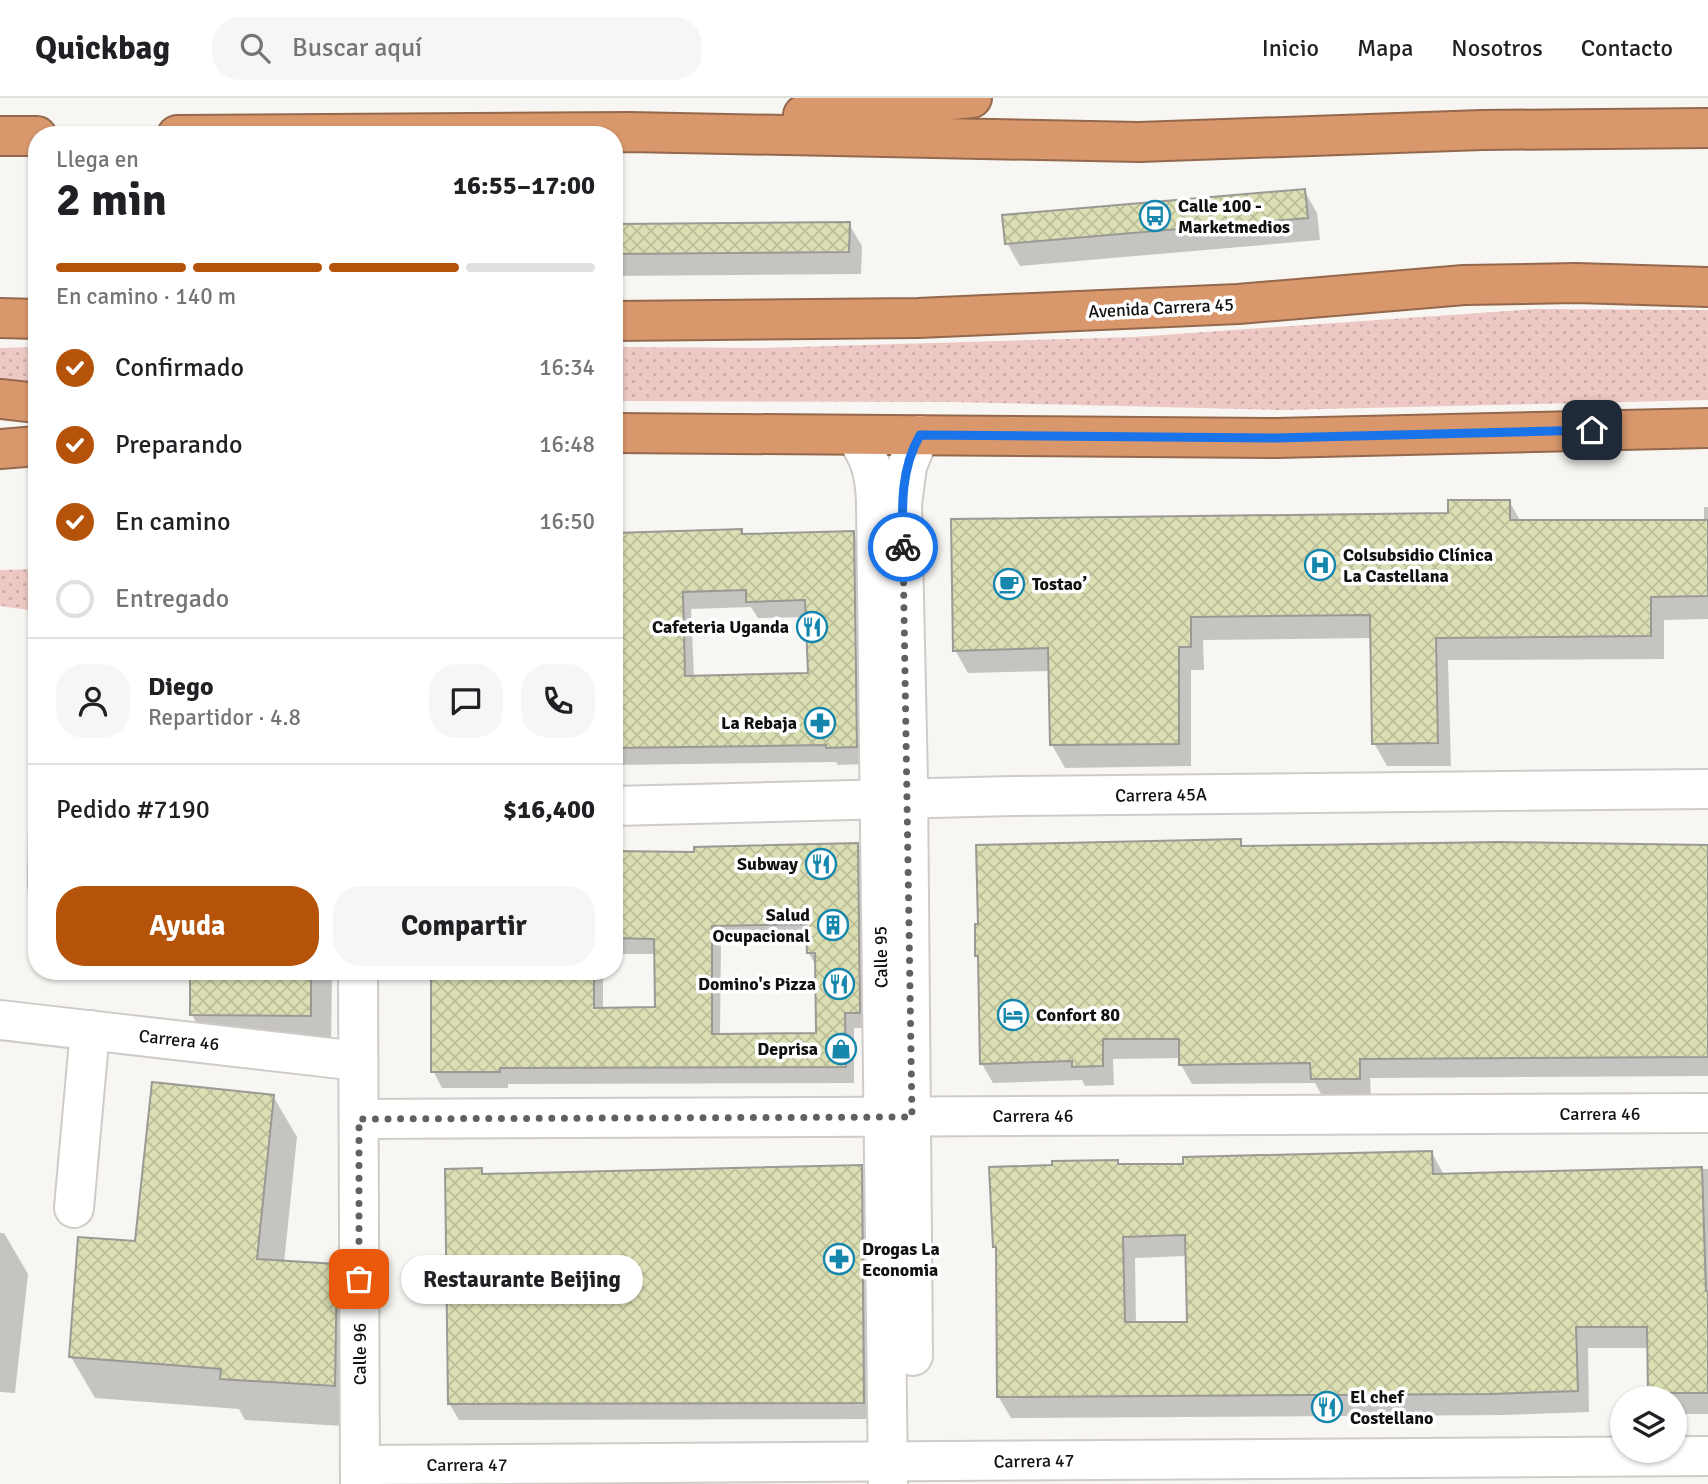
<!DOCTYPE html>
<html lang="es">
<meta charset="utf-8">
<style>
:root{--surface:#fff;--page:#f6f6f6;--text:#202124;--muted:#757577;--line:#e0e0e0;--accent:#b45309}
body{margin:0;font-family:Signika,sans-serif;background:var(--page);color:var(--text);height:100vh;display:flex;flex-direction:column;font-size:26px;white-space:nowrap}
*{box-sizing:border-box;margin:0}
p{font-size:23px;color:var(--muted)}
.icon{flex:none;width:38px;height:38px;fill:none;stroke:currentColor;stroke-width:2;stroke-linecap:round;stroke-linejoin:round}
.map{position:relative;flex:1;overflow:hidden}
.sheet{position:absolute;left:28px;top:28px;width:595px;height:854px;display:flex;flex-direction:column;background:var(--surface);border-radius:28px;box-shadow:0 2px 5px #0004}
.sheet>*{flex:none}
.controls{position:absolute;left:1610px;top:1288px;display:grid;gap:14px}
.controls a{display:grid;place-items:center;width:77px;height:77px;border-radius:50%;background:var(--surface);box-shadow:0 2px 5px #0004;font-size:35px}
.pin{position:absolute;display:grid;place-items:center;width:60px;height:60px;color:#fff;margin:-30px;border-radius:14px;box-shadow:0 4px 10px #0006}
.courier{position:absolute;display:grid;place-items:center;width:70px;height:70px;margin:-35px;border:5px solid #1a73e8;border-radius:50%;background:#fff;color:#222;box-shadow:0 2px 9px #0007}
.bubble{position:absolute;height:49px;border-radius:24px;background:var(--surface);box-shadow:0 2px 5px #0004;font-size:23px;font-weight:800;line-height:49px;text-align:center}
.headline em{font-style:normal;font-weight:800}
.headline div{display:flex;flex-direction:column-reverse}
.headline{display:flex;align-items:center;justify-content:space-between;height:119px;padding:0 28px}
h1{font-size:46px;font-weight:800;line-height:52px}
.bar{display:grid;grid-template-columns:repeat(4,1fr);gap:10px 7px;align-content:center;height:84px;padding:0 28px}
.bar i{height:9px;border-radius:5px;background:var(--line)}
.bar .current{background:var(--accent)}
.bar p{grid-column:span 4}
.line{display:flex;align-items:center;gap:18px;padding:0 28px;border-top:2px solid var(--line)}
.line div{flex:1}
.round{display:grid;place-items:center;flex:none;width:74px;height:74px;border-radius:28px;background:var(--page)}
ol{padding:0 28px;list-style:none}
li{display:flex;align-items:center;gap:21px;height:77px}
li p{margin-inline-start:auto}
li .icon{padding:7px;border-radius:50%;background:var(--accent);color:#fff;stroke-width:4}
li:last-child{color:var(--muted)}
li i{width:38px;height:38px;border:4px solid var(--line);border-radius:50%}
.button{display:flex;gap:14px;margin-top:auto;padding:14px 28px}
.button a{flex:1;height:80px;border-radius:28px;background:var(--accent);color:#fff;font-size:28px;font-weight:800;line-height:80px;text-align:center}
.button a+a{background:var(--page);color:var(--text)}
header{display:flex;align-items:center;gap:42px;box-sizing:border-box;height:98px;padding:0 35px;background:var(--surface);border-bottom:2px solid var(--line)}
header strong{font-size:33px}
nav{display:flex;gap:38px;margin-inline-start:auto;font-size:24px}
.search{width:490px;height:63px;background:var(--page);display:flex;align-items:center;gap:18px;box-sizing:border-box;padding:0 24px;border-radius:28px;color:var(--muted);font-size:26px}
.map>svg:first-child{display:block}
.grass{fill:url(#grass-dots)}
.shadow{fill:#0003;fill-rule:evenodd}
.building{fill:url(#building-cross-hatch);stroke:#999995;stroke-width:2;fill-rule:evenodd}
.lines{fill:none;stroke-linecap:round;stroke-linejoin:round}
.street-casing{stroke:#cfccc8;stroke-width:42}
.secondary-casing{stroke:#cfccc8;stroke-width:42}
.highway-casing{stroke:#93684c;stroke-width:42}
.street{stroke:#fff;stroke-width:38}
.secondary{stroke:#fff;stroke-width:38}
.highway{stroke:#d9976c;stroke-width:38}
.done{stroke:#62615f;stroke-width:7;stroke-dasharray:0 12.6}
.route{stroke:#1a73e8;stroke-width:9}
.labels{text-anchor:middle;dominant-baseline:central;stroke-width:7;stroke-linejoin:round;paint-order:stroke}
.poi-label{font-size:18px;font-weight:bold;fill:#121110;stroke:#fff;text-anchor:start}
.street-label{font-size:18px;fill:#121110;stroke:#fff}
</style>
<header>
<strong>Quickbag</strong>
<div class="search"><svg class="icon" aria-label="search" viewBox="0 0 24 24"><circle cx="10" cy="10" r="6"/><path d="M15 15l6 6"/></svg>Buscar aquí</div>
<nav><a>Inicio</a><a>Mapa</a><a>Nosotros</a><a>Contacto</a></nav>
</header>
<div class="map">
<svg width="1708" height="1386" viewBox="0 0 1708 1386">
<defs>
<pattern id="grass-dots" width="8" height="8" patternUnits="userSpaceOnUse" patternTransform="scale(1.75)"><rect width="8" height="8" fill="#edc8c4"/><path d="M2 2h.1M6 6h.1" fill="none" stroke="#caaba7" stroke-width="1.8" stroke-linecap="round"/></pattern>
<pattern id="building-cross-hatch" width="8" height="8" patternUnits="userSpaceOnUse" patternTransform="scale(1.75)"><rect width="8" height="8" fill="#dcdfb3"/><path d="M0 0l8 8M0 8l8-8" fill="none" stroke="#bcbe99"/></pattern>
</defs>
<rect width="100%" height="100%" fill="#f8f6f2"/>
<g class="grass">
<path d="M1535,211L1708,212V302L1280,312L953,304L614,303V249L761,250L1134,239Z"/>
<path d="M37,249V288L0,284V250Z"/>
<path d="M37,471V613L28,618L29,512L0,508V472Z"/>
</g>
<g class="shadow">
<path d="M1304,92L1317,115L1320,142L1020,168L1007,145Z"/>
<path d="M849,126L862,148L861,176L614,178V128Z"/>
<path d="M1509,403L1521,424H1704V409H1708V521L1664,522V561L1448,562L1451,668H1387L1374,645L1373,540L1203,542L1204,572H1191V668L1065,670L1052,647L1050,573L968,575L955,552L1450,417Z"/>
<path d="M614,431L616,437L741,433L744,438L853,435L863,452L866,666L838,667L836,664L614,667ZM751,509L758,520L808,519L810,576L694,579L691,511Z"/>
<path d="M37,615V806L27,790L30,619Z"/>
<path d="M1240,743L1243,750L1708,748V978L1370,980L1371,1000L1324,1001L1315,985L1192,986L1181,967V960L1113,961L1114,987L1085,988L1082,982L993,985L982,966L979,861L977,857Z"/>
<path d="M857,747L867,763L869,930H854V985L508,986V990H442L433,973V873H603V911H657L656,856H614V754L696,756ZM808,842V854L817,869L818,937L720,938L721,844Z"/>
<path d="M192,873H332L331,954L213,953L192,917Z"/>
<path d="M273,998L297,1039L284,1165L336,1168L360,1209L358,1329L245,1322L239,1311L95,1300L71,1259L137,1145Z"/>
<path d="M1432,1055L1444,1077L1708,1071V1316H1675V1300H1653L1650,1294L1649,1250H1588L1589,1314L1503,1317L1011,1320L998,1298V1154L995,1149L1117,1064L1119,1068L1185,1067ZM1187,1158L1188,1226H1136L1135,1160Z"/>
<path d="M861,1068L870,1085L872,1321L459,1322L449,1305L481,1072L485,1078Z"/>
<path d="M0,1135H4L28,1176L15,1295L0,1294Z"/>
</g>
<g class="building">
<path d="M1305,91L1308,120L1005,146L1002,117Z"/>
<path d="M850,124L849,154L614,156V126Z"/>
<path d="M1448,402H1510V422H1708V498L1651,499V538L1436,540L1438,645L1372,646L1370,517L1191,519V549H1179V646L1050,647L1048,550L953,553L951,421L1448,415Z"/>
<path d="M742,431V436L854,433L857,649L826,650V647L614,650V568H617L614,435ZM746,492V504L805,502L808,575L685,578L683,494Z"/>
<path d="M1241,741V748L1499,744L1708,747V959L1360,961V981H1311L1310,965L1179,967V941H1103V968L1072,969V963L980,966L978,858H975V826H978L976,747Z"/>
<path d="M858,745L860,915H845L846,969L500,970V974H431V873H500V877L594,879V910L655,909L654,841L614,840V753L694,754V749ZM806,826L807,855H815L816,935L712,936V828Z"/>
<path d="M190,873H311V918L190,917Z"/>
<path d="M152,984L274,997L257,1161L337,1166L335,1288L220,1281L221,1271L69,1259L78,1139L135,1143Z"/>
<path d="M1432,1053L1433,1076L1702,1069L1706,1193H1708V1295H1648L1647,1229H1576L1578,1293L1490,1296L997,1299L996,1149H993L989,1069L1052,1067V1063L1118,1062V1066H1183V1059ZM1185,1137L1187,1224H1125L1123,1139Z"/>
<path d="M862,1067L864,1305L448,1306L445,1071L482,1070V1076Z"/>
</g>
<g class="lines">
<g class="street-casing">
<g id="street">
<path d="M614,708L1013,698L1708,691"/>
<path d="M358,873L360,1386"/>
<path d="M0,922L358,963"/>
<path d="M359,1021L1708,1015"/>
<path d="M74,1110L90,932"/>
<path d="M360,1367C810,1366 1259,1361 1708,1358"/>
</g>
</g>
<g class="secondary-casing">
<g id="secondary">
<path d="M854,337C871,359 875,377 876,404L888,1386"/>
<path d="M913,1258L908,684L902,406L907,368L920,337"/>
</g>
</g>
<g class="highway-casing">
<g id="highway">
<path d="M803,17L972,0"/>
<path d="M177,37L629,34L1139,44L1482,32L1708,30"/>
<path d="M0,38H37"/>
<path d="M0,220L37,221"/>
<path d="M614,223L918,220L1238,206L1464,187L1576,185L1708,189"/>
<path d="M0,301L37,305"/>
<path d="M614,335L1276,340L1708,330"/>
<path d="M0,351L37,348"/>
</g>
</g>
<use href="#street" class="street"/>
<use href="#secondary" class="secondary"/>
<use href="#highway" class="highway"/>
</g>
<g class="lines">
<path class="done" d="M359,1181V1021L912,1019L903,449"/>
<path class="route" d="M903,449C902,410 900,372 920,337L1276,340L1592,332"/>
</g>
<defs>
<g id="bus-ring" transform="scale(1.575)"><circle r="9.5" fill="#fff" stroke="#1587ac" stroke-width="1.5"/><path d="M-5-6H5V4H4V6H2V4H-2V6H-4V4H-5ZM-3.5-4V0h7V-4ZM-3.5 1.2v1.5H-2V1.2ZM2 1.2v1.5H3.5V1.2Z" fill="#1587ac"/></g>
<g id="hospital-ring" transform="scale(1.575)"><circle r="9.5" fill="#fff" stroke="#1587ac" stroke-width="1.5"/><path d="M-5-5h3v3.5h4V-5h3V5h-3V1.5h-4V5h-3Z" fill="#1587ac"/></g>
<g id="cafe-ring" transform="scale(1.575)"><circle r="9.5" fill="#fff" stroke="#1587ac" stroke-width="1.5"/><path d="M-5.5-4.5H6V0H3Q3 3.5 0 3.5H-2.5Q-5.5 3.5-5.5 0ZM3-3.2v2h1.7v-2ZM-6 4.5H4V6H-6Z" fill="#1587ac"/></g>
<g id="restaurant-ring" transform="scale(1.575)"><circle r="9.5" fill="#fff" stroke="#1587ac" stroke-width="1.5"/><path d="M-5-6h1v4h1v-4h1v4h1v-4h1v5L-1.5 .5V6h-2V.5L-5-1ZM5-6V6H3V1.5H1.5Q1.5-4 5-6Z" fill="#1587ac"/></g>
<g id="pharmacy-ring" transform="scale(1.575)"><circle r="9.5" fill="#fff" stroke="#1587ac" stroke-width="1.5"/><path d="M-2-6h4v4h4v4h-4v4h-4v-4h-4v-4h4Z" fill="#1587ac"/></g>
<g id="building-ring" transform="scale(1.575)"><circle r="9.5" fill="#fff" stroke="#1587ac" stroke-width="1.5"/><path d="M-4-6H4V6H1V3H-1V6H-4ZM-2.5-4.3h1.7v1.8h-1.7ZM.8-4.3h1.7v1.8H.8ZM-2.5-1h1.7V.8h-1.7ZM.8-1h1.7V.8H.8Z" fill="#1587ac"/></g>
<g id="hotel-ring" transform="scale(1.575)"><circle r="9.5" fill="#fff" stroke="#1587ac" stroke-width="1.5"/><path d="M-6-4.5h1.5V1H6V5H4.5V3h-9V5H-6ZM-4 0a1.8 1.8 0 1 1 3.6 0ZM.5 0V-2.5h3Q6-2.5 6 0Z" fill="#1587ac"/></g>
<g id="shop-ring" transform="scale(1.575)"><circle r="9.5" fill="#fff" stroke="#1587ac" stroke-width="1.5"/><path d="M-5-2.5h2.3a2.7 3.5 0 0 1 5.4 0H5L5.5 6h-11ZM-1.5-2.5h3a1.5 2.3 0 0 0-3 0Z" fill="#1587ac"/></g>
</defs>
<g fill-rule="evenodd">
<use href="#bus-ring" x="1155" y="118"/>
<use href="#hospital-ring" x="1320" y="467"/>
<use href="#cafe-ring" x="1009" y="486"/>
<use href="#restaurant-ring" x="812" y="529"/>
<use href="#pharmacy-ring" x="820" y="625"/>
<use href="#restaurant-ring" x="821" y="766"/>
<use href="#building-ring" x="833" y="827"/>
<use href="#restaurant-ring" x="839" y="886"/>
<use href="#hotel-ring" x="1013" y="917"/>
<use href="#shop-ring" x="841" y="951"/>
<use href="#pharmacy-ring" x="839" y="1161"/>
<use href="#restaurant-ring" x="1327" y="1309"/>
</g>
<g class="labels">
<g class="poi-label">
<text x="1178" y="108">Calle 100 -<tspan x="1178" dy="21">Marketmedios</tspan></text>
<text x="1343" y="457">Colsubsidio Clínica<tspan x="1343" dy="21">La Castellana</tspan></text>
<text x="1032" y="486">Tostao’</text>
<text x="789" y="529" text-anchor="end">Cafeteria Uganda</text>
<text x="797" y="625" text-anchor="end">La Rebaja</text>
<text x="798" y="766" text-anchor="end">Subway</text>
<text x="810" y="817" text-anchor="end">Salud<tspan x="810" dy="21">Ocupacional</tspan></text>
<text x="816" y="886" text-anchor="end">Domino's Pizza</text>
<text x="1036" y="917">Confort 80</text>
<text x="818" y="951" text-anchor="end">Deprisa</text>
<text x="862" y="1151">Drogas La<tspan x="862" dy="21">Economia</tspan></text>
<text x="1350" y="1299">El chef<tspan x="1350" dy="21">Costellano</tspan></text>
</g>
<g class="street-label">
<text transform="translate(1161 210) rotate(-3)">Avenida Carrera 45</text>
<text transform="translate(1161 697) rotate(-1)">Carrera 45A</text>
<text transform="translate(881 859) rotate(-91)">Calle 95</text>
<text transform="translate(179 942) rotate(6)">Carrera 46</text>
<text x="1600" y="1016">Carrera 46</text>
<text x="1033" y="1018">Carrera 46</text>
<text transform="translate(360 1256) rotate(-90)">Calle 96</text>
<text transform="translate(1034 1363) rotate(-1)">Carrera 47</text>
<text x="467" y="1367">Carrera 47</text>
</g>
</g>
</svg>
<div class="controls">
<a><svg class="icon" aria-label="layers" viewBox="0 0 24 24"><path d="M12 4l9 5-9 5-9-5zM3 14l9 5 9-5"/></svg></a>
</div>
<div class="pin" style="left:359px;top:1181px;background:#ea580c"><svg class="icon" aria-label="bag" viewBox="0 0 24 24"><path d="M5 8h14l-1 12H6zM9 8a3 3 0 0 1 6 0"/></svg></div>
<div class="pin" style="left:1592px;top:332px;background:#1f2937"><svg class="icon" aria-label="home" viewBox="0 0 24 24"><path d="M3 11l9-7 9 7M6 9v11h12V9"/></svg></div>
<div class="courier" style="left:903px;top:449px"><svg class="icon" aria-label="bike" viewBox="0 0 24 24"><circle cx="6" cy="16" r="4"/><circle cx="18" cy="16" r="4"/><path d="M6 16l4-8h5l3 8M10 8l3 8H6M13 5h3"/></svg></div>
<div class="bubble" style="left:401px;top:1157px;width:242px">Restaurante Beijing</div>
<section class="sheet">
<div class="headline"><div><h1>2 min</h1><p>Llega en</p></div><em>16:55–17:00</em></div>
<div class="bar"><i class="current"></i><i class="current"></i><i class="current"></i><i></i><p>En camino · 140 m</p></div>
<ol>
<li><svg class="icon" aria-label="check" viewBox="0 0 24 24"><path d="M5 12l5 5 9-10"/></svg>Confirmado<p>16:34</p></li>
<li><svg class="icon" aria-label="check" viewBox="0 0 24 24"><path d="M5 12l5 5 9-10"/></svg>Preparando<p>16:48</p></li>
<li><svg class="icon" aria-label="check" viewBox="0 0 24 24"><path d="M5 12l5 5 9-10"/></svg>En camino<p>16:50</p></li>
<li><i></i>Entregado</li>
</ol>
<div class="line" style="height:126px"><a class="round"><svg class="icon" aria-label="person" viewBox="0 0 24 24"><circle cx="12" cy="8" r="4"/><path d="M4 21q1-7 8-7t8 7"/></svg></a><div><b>Diego</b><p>Repartidor · 4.8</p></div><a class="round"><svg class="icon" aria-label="chat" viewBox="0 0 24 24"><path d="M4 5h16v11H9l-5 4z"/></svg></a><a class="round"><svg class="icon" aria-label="phone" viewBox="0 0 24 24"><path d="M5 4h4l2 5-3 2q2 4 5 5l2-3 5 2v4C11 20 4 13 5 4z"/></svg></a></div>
<div class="line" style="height:91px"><div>Pedido #7190</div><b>$16,400</b></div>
<div class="button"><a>Ayuda</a><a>Compartir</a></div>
</section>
</div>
